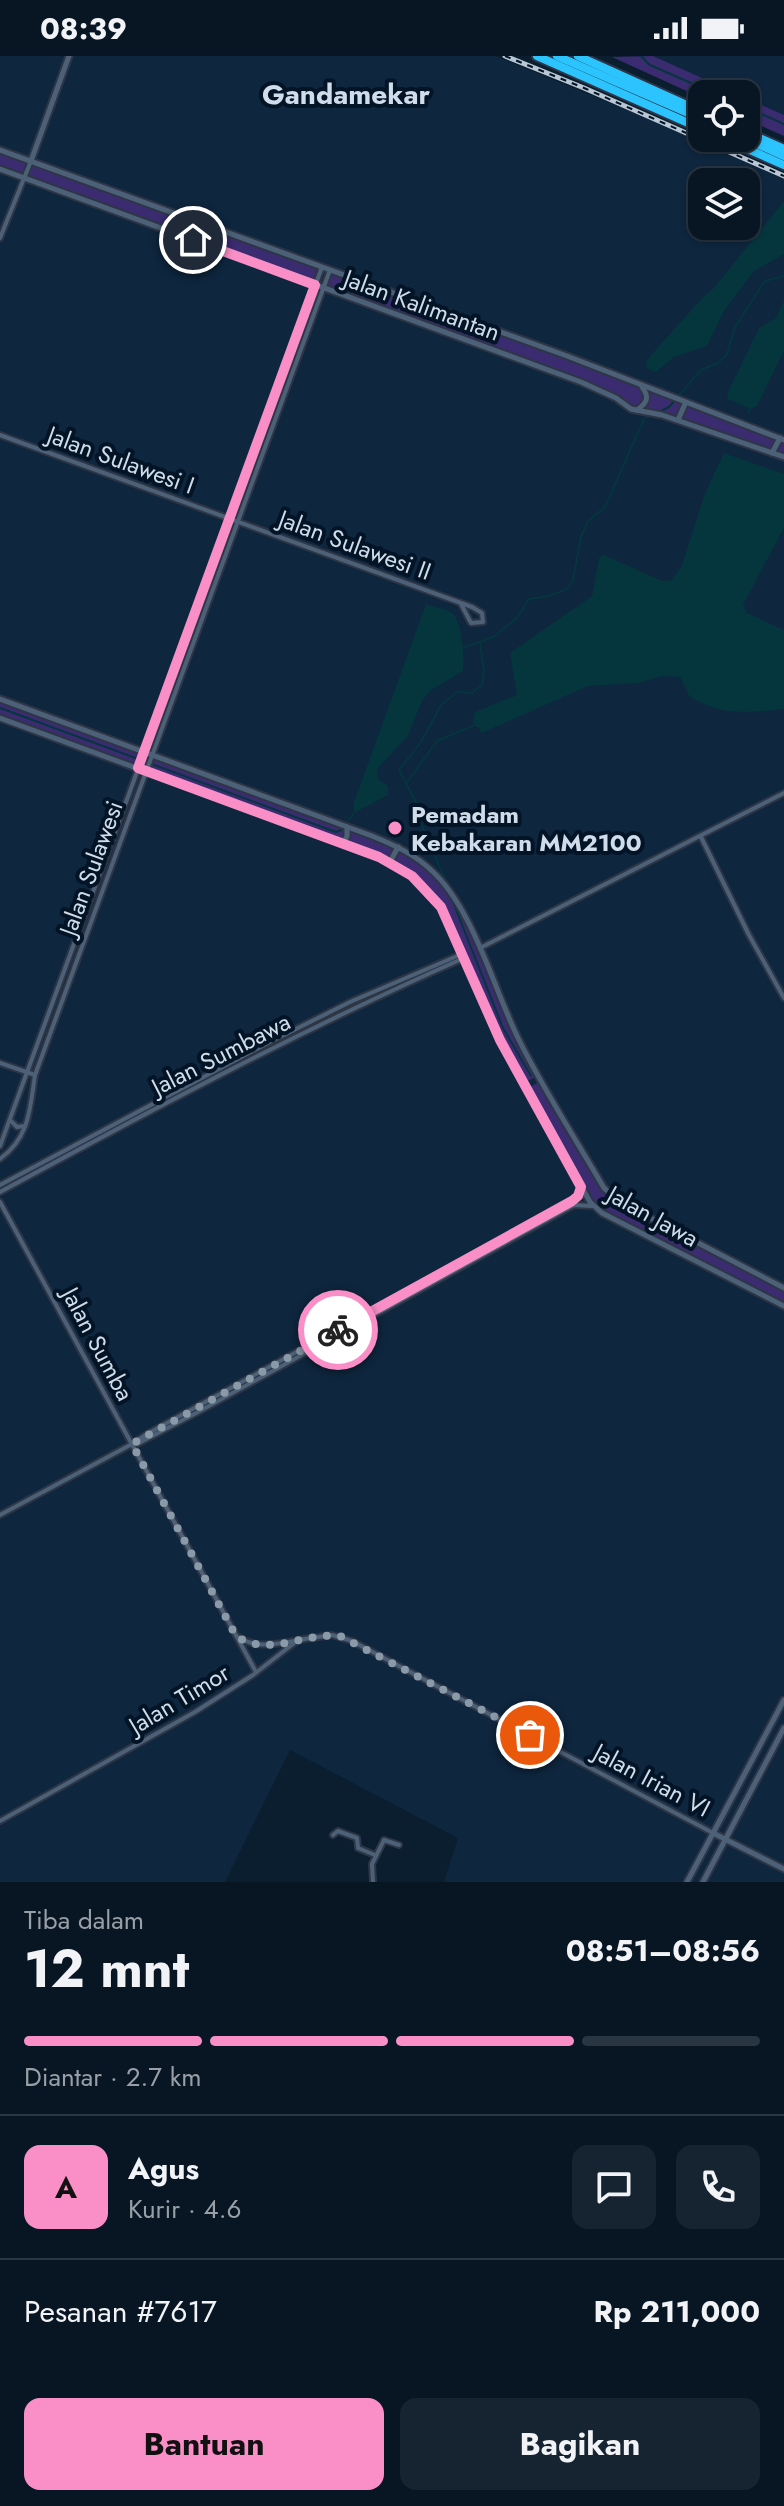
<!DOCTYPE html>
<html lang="id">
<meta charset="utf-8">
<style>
:root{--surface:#081624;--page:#162331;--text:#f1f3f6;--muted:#989fa6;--line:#293541;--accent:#fa8fc7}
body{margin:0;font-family:Jost,sans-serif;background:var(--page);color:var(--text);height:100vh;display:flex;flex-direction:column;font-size:30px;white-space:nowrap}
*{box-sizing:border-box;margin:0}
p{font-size:26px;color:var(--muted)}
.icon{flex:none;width:44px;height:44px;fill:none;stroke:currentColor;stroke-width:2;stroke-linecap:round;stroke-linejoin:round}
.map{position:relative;height:1826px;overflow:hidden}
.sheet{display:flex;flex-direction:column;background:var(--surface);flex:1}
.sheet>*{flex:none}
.controls{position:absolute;left:688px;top:24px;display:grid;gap:16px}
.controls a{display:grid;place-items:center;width:72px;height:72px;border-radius:16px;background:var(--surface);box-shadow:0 2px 6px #0004,0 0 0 2px var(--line);font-size:40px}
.pin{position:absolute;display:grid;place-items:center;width:68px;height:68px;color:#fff;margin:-34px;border:4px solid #fff;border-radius:50%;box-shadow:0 2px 8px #0007}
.courier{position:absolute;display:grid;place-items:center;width:80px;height:80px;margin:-40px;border:6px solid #fa8fc7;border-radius:50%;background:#fff;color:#222;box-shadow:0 2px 10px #0007}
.summary em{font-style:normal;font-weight:700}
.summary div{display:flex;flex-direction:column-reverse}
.summary{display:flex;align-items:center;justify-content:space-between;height:136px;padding:0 24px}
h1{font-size:52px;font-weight:700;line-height:60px}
.bar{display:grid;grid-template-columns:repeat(4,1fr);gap:12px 8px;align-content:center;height:96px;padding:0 24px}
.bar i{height:10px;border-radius:6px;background:var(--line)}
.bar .selected{background:var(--accent)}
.bar p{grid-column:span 4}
.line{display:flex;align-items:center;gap:20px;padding:0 24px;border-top:2px solid var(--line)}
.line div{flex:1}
.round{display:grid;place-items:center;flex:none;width:84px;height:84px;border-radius:16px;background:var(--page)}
.button{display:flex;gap:16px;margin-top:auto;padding:16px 24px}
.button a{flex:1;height:92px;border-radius:16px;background:var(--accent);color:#111;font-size:32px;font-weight:700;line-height:92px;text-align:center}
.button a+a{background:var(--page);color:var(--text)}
.status{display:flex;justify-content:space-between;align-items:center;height:56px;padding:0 40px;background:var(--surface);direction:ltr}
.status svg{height:22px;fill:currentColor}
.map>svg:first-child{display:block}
.built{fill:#0e263e;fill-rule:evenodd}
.green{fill:#3b2b71}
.water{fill:#05353d}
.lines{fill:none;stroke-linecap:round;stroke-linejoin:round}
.stream{stroke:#05353d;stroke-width:2}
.street-casing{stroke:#2e3646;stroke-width:8}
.secondary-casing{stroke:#2e3646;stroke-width:9}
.highway-casing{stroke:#2e3646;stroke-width:12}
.street{stroke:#4c6177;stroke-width:4}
.secondary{stroke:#4c6177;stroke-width:5}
.highway{stroke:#2cc4fe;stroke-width:8}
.rail-casing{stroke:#b9c6d4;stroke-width:5}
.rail{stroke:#031426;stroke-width:2;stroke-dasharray:6;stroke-linecap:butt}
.done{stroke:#8b9aa8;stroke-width:8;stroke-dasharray:0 14.4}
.route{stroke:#fa8fc7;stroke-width:10}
.poi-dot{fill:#fa8fc7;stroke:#031426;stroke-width:3}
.labels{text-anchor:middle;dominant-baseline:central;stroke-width:8;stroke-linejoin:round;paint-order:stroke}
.street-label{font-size:24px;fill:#d0dce9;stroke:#031426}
.poi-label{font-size:24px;font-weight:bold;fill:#d0dce9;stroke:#031426;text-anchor:start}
.quarter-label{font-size:28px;font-weight:bold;fill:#d0dce9;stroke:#031426}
</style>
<div class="status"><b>08:39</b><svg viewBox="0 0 49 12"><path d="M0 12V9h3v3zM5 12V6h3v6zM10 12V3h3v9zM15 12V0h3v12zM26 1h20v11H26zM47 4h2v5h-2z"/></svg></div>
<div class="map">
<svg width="784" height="1826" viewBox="0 0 784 1826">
<rect width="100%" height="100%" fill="#0a1e30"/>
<g class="built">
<path d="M0,0H495L784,118V1826H444L458,1782L290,1694L225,1826H0ZM702,126H746V170H702Z"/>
<path d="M653,0H784V59L746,42V38H738Z"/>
</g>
<g class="green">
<path d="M653,0L738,38H702V42L612,1Z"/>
<path d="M746,42L784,59V80L746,63Z"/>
<path d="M0,94L322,211L315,229L0,113Z"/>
<path d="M330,214L784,384V401L662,359L631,353L616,342L323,232Z"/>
<path d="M0,643L144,696L138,712L0,662Z"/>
<path d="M152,699L398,791L425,808L459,849L518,983L539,1019L524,1027L488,960L447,863L428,834L390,806L146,716Z"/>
<path d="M542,1024L610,1138L784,1232V1250L602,1157L590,1146L527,1033Z"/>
</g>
<g class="water">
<path d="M784,145V198L753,216L724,255L707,290L674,301L656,316L647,312L646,306L650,300L702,242L713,233Z"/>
<path d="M784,244V295L757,350L750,353L728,343L727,338L759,272L776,262Z"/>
<path d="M724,397L784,418V472L743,549L747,557L784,574V653C749,657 719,660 689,640L680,621L662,620L638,627L588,630L482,677L473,666L475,656L517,639L510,597L592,540L599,502L604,499L662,525L672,524L682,509L705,437Z"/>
<path d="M426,548C433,551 445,552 452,557C462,564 465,603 463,615L430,635L422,645L408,680L377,713L378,723L388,730V739L354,757V746Z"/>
</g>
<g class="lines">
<g class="stream">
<path d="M641,0L650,9L716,38"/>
<path d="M746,51L784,68"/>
<path d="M659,356L669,351L701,314L718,307L727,298L735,271L765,225L784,220"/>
<path d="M748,356L750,353"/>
<path d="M463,592L479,586"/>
<path d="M0,652L336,776L341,774"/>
<path d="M407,726L437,685L475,669"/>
<path d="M347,766L354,757"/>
<path d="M446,826L421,767L420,754L399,714L421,686L441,649L457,636L472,637L482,629L484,615L480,586L493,581L517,562L529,543L549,540L567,533L573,524L581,481L588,465L605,451L644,363L650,359"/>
<path d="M451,841L503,972L531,1020"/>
</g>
<g class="street-casing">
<g id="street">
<path d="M0,182L31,105"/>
<path d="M0,379L472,551L482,557L483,566L471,567L461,548"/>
<path d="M701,781L749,879L784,942"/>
<path d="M480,892L784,737"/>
<path d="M0,1007L35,1019"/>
<path d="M10,1064L17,1071L25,1070"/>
<path d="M0,1090L322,211"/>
<path d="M0,1103C30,1081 30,1052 35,1019L330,214"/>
<path d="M0,1129L268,987L350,946L462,898"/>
<path d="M581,1131L578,1140L572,1145L147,1378L132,1388H137L198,1356L574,1149L592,1150"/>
<path d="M0,1136C153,1053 305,972 464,902"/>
<path d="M0,1146L256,1616"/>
<path d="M0,1459L132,1388"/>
<path d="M238,1581C257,1593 274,1588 295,1585"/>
<path d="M0,1765L195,1656L253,1619L298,1584L332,1579L352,1585L713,1777"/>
<path d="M333,1779L338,1775L357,1782L358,1792L375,1799"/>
<path d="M373,1826L372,1808L384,1784L399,1789"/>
</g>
</g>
<g class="secondary-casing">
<g id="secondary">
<path d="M0,94L567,300L784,384"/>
<path d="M31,105L69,0"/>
<path d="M0,113L581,326L616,342L631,353L662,359L784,401"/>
<path d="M637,354C647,347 650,341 642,331"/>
<path d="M678,364L685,348"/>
<path d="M772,397L780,382"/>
<path d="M0,643L372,780C394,789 414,798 431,814C473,852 493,931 518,982C543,1033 575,1082 604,1132L622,1147L784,1232"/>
<path d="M0,662L379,801L412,820L441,851L500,984L590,1146L602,1157L784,1250"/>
<path d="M343,788L347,780V771"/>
<path d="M390,806L398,791"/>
<path d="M713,1777L784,1813"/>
<path d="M687,1826L784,1644"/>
<path d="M703,1826L784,1672"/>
</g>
</g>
<g class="highway-casing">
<g id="highway">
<path d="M537,0L702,73"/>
<path d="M557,0L702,63"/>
<path d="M578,0L702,56"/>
<path d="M746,76L784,93"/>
<path d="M723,82L784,109"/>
<path d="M744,82L784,100"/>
</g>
</g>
<use href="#street" class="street"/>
<use href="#secondary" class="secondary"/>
<use href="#highway" class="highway"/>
<g class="rail-casing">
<path id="rail" d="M505,0L584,32L784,120"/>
</g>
<use href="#rail" class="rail"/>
</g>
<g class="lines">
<path class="done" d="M338,1274L132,1388L236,1580C268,1602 304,1576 340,1580L530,1679"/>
<path class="route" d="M193,184L315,229L138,712L379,801L412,820L441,851L500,984L581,1131L578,1140L572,1145L338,1274"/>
</g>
<circle class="poi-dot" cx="395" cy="772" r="8"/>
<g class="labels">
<g class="street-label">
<text transform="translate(422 249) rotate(20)">Jalan Kalimantan</text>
<text transform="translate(121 404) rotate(20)">Jalan Sulawesi I</text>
<text transform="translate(355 489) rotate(20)">Jalan Sulawesi II</text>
<text transform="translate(91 812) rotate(-70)">Jalan Sulawesi</text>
<text transform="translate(221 998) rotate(-27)">Jalan Sumbawa</text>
<text transform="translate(653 1160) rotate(29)">Jalan Jawa</text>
<text transform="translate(98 1288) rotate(62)">Jalan Sumba</text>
<text transform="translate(179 1643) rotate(-31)">Jalan Timor</text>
<text transform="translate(652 1724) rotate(28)">Jalan Irian VI</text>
</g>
<g class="poi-label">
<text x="411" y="758">Pemadam<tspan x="411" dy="28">Kebakaran MM2100</tspan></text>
</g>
<g class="quarter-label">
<text x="346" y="38">Gandamekar</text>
</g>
</g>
</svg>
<div class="controls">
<a><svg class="icon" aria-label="locate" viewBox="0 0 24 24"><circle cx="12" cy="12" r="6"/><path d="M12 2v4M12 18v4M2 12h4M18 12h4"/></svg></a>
<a><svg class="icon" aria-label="layers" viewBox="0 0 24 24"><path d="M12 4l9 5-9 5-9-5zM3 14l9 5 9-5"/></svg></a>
</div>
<div class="pin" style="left:530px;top:1679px;background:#ea580c"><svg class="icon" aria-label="bag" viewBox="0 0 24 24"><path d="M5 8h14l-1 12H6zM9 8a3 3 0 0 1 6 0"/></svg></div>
<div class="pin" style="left:193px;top:184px;background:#1f2937"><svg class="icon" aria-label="home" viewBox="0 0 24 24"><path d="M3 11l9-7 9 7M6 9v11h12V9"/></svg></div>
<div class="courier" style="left:338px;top:1274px"><svg class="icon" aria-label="bike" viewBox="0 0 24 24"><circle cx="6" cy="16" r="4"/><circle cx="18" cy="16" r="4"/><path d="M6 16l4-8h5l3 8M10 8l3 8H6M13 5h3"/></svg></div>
</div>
<section class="sheet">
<div class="summary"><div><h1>12 mnt</h1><p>Tiba dalam</p></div><em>08:51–08:56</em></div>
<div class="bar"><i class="selected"></i><i class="selected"></i><i class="selected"></i><i></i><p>Diantar · 2.7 km</p></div>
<div class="line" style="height:144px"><b class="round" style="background:var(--accent);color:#111">A</b><div><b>Agus</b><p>Kurir · 4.6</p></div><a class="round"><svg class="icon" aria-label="chat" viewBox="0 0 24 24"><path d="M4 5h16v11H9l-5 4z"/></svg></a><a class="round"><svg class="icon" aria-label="phone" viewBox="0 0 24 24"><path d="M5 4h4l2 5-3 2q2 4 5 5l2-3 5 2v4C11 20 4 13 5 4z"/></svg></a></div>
<div class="line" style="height:104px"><div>Pesanan #7617</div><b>Rp 211,000</b></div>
<div class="button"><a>Bantuan</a><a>Bagikan</a></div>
</section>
